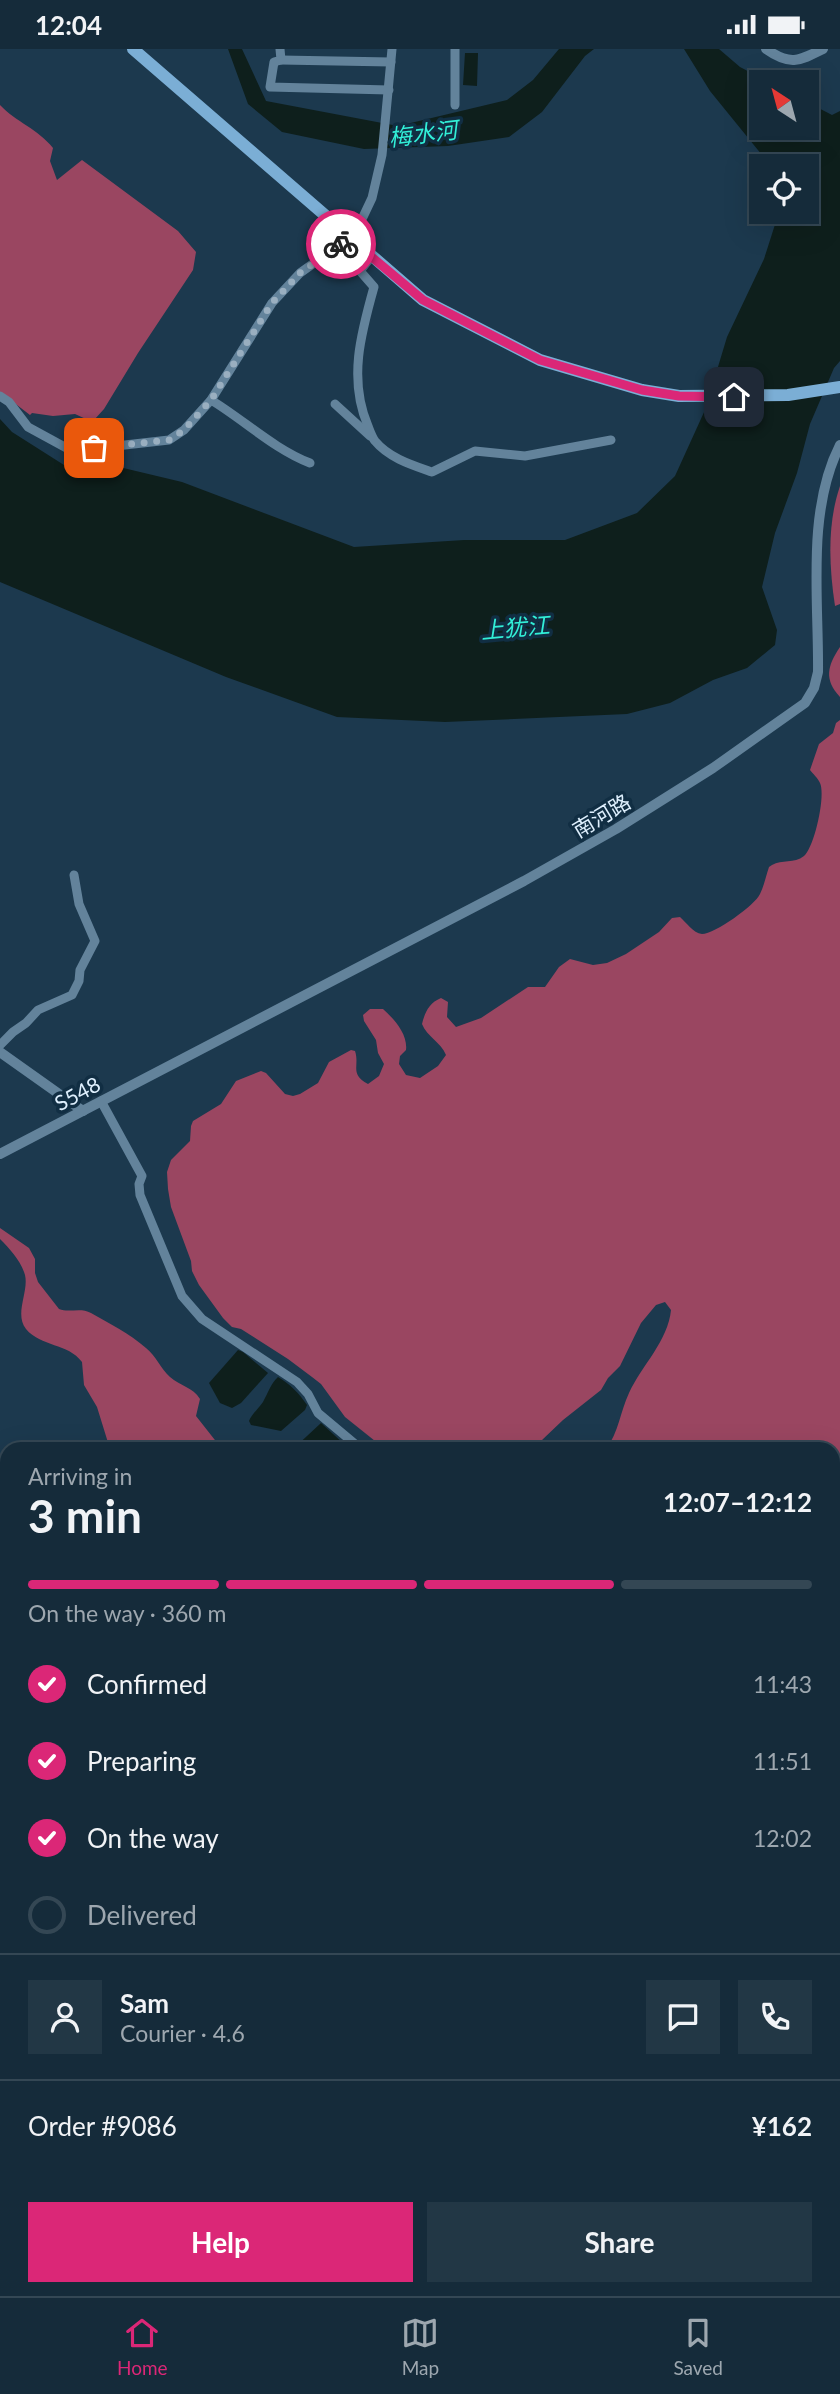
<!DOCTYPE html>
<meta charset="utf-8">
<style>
:root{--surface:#152b3a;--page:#223745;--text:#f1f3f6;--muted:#9da7af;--line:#344754;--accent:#db2777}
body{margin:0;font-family:Lato,"Noto Sans SC",sans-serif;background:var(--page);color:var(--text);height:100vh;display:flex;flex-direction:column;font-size:26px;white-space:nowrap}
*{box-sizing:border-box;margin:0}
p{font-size:23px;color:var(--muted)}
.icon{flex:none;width:38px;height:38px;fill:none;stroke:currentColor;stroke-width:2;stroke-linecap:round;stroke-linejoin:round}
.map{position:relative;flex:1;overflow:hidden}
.side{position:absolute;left:0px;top:1393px;width:840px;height:854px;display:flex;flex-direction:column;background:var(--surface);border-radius:21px 21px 0 0;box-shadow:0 7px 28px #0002,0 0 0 2px var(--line)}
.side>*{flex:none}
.needle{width:46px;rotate:324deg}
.fabs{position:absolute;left:749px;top:21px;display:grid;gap:14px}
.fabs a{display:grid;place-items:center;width:70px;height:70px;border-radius:0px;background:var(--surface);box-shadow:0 7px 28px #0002,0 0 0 2px var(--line);font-size:35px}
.pin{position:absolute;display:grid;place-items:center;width:60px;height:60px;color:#fff;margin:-30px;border-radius:14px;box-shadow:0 4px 10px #0006}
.courier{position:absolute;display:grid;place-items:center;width:70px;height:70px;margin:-35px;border:5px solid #db2777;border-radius:50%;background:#fff;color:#222;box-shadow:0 2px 9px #0007}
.summary em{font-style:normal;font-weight:700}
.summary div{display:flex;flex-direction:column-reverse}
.summary{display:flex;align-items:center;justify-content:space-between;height:119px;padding:0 28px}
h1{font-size:46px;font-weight:700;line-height:52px}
.bar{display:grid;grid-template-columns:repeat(4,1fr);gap:10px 7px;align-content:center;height:84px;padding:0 28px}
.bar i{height:9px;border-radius:5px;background:var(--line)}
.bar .selected{background:var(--accent)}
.bar p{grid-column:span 4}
.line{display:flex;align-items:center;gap:18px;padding:0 28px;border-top:2px solid var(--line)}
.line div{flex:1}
.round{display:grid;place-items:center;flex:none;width:74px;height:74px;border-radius:0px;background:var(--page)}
ol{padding:0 28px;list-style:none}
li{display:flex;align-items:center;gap:21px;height:77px}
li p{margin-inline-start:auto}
li .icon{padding:7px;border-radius:50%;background:var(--accent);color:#fff;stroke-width:4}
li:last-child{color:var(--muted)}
li i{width:38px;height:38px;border:4px solid var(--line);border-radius:50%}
.cta{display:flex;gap:14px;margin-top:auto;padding:14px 28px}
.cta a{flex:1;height:80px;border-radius:0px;background:var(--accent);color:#fff;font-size:28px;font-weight:700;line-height:80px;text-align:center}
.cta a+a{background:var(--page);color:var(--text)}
.status{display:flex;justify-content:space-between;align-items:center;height:49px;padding:0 35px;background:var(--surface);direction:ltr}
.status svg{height:19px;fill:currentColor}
.tab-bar{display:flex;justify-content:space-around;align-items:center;height:98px;border-top:2px solid var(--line);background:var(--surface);font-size:19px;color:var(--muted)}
.tab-bar a{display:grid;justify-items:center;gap:4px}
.tab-bar .selected{color:var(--accent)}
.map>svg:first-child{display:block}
.forest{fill:#9a4661}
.water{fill:#0e1f1c}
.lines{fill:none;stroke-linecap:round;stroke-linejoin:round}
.minor{stroke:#63839b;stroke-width:9}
.tertiary{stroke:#63839b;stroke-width:10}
.secondary{stroke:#7baed5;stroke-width:12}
.done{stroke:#9aafc0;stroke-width:7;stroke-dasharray:0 12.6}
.route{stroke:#db2777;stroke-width:9}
.labels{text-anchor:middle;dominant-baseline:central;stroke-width:7;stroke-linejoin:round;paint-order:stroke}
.street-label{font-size:21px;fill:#deeffd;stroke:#112e43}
.water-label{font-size:23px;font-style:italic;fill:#32efd8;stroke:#112e43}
</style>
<div class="status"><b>12:04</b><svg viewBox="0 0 49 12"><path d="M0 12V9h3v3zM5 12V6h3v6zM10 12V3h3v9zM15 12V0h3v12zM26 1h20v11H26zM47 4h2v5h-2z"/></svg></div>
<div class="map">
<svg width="840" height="2247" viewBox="0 0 840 2247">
<rect width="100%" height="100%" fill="#1c394e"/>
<g class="forest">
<path d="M0,56C16,73 38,80 53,99L50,112L57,131L82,111L178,182L196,203L193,221L138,304L104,360L94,371H88L75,365L53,367L32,364L30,366L0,343Z"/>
<path d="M840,437V555L835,557C829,517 827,475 840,437Z"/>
<path d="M840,598V648C824,631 827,617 840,598Z"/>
<path d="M840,671V1698L833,1694V1400H606C619,1383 620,1363 629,1344C642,1316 668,1292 671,1261L665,1253L656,1256L641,1274L620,1317L608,1329L601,1341L563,1371L542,1391L527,1400H385L345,1368L321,1335L312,1328L288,1310L241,1280L232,1278L223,1269L199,1236L192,1222L191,1212L171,1158L168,1140L167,1123L171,1111L190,1092L191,1077L193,1072L221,1055L236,1032L261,1022L266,1024L285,1045L293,1047L300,1045L318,1034L329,1013L351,1001L355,1002C360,1017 349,1025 368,1035L379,1027L384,1015L378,1004L376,991L364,972L363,966L370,960H383C394,970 408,985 406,1001L400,1007L399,1015L406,1026L420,1029L438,1017L446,1006C441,993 427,988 422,975C425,963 429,954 441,949L448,953L447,968L456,978L481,969L528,938H545L559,918L570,910L593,916L607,914L626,905L659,883L672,869L680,868C686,873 693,884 702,885C715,885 755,856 760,845C764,837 766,827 769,818L772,816C782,810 794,815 804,807C814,799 826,747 820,734C818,729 813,725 810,721L819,695L833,684L836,674Z"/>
<path d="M0,1179L29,1199L35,1210V1224L38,1233L59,1260C69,1264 81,1258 91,1264C110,1275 129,1284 146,1299C156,1307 161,1320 170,1328C180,1337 193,1338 200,1350L196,1367L222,1400H110L97,1358L84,1336L82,1313C68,1294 41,1298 26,1280C14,1265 29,1243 25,1226C21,1212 10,1200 0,1190Z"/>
<path d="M0,1458C6,1468 1,1481 7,1492V1734L0,1712Z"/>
<path d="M0,1805L7,1821L6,1924L0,1923Z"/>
<path d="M43,2240H303L309,2247H41Z"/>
</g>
<g class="water">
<path d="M228,0H242L266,52L398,77L507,51L533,31L559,0H594L585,7L542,63L509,88L448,97L364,100L282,83L248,55Z"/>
<path d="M684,0H719L740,18L769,33H761V79H807V53L832,66L840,62V312L834,319L810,375L797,424L775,484L762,538L777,581L775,596L747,619L713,631L670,654L627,665L445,673L337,668L226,628L0,533V370L12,383L75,423L94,412L182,433L354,498L464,491H565L637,464L675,427L705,361L727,288L764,210L779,163H807V117H771L710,42Z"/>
<path d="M465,4H478L477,37L463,36Z"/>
<path d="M238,1301L243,1303L268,1324L241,1354L232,1359L220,1354L209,1334Z"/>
<path d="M278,1328C290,1335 299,1344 307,1356L305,1361L281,1382L251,1376L249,1372C252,1365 258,1360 263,1353C268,1344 271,1334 278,1328Z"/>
<path d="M321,1374L344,1395L343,1400H293Z"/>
</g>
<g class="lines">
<g class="minor">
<path d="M280,0L281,11L274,13L270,38L389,41"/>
<path d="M281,11L391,13"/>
<path d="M455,56V0"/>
<path d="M371,208L360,222L374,238C361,284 348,331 368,377C370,382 372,388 375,392C389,409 412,416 432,423L475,402L525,407L611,391"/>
<path d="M0,347L9,353L28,378L72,402L169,391L184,381L211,351L272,254L300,224L349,189L363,168L372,149L382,106L392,0"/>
<path d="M211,351C244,371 274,400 310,414"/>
<path d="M335,355L370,387"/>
<path d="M0,996L13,983L26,974L38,961L72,946L79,932L80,921L95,892L79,855L74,826"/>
<path d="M101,1052L142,1127L139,1135L140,1146L182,1247L202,1270L297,1333L308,1345L318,1364L361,1400"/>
</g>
<g class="tertiary">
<path d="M766,0C790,17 799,12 823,0"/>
<path d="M0,1003L83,1062"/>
<path d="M0,1105L524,832L616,780L713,719L805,654L814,639L818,623C819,551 806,463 840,396"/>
</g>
<path class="secondary" d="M133,0L423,251L540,311L642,341L679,347L788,346L840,338"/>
</g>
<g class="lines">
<path class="done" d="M94,399L169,391L184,381L211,351L272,254L300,224L341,195"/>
<path class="route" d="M341,195L349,189L423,251L540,311L642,341L679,347L734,348"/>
</g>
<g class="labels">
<g class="street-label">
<text transform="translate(601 766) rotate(-31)">南河路</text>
<text transform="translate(77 1044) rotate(-28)">S548</text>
</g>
<g class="water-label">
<text transform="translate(423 84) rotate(-7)">梅水河</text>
<text transform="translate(515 578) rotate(-5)">上犹江</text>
</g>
</g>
</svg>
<div class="fabs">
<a><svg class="needle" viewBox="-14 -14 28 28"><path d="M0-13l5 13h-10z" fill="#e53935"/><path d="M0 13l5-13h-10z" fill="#9da7af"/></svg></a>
<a><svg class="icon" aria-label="locate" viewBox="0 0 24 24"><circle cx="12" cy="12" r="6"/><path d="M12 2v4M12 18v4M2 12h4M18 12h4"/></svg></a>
</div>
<div class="pin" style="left:94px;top:399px;background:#ea580c"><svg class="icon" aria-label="bag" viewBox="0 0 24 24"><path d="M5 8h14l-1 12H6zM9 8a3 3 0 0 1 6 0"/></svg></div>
<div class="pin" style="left:734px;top:348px;background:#1f2937"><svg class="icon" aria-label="home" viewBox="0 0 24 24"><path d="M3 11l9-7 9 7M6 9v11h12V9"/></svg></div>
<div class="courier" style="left:341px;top:195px"><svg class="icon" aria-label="bike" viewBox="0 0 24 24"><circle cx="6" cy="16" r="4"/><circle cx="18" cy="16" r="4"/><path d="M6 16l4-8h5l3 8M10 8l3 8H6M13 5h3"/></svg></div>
<section class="side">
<div class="summary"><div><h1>3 min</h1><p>Arriving in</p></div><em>12:07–12:12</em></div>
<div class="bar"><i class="selected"></i><i class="selected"></i><i class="selected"></i><i></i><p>On the way · 360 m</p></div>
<ol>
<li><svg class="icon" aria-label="check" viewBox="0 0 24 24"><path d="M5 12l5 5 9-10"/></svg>Confirmed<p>11:43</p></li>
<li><svg class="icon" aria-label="check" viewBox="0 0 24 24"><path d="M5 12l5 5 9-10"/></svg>Preparing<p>11:51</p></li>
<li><svg class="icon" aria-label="check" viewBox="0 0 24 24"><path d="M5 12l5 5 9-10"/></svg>On the way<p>12:02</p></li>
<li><i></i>Delivered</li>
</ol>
<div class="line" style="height:126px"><a class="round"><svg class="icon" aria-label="person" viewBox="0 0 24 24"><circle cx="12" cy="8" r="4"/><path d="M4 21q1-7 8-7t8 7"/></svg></a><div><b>Sam</b><p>Courier · 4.6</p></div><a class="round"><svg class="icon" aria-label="chat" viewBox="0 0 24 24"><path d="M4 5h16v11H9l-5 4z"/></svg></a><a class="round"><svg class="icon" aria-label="phone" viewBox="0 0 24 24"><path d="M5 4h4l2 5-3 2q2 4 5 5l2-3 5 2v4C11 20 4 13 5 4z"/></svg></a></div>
<div class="line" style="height:91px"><div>Order #9086</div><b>¥162</b></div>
<div class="cta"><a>Help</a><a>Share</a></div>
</section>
</div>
<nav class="tab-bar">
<a class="selected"><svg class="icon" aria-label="home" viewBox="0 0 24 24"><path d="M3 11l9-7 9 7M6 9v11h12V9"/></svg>Home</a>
<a><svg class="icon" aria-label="map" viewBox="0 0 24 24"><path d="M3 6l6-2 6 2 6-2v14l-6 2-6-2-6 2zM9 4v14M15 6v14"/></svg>Map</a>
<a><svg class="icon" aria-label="saved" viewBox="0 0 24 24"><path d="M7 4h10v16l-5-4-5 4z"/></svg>Saved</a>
</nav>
